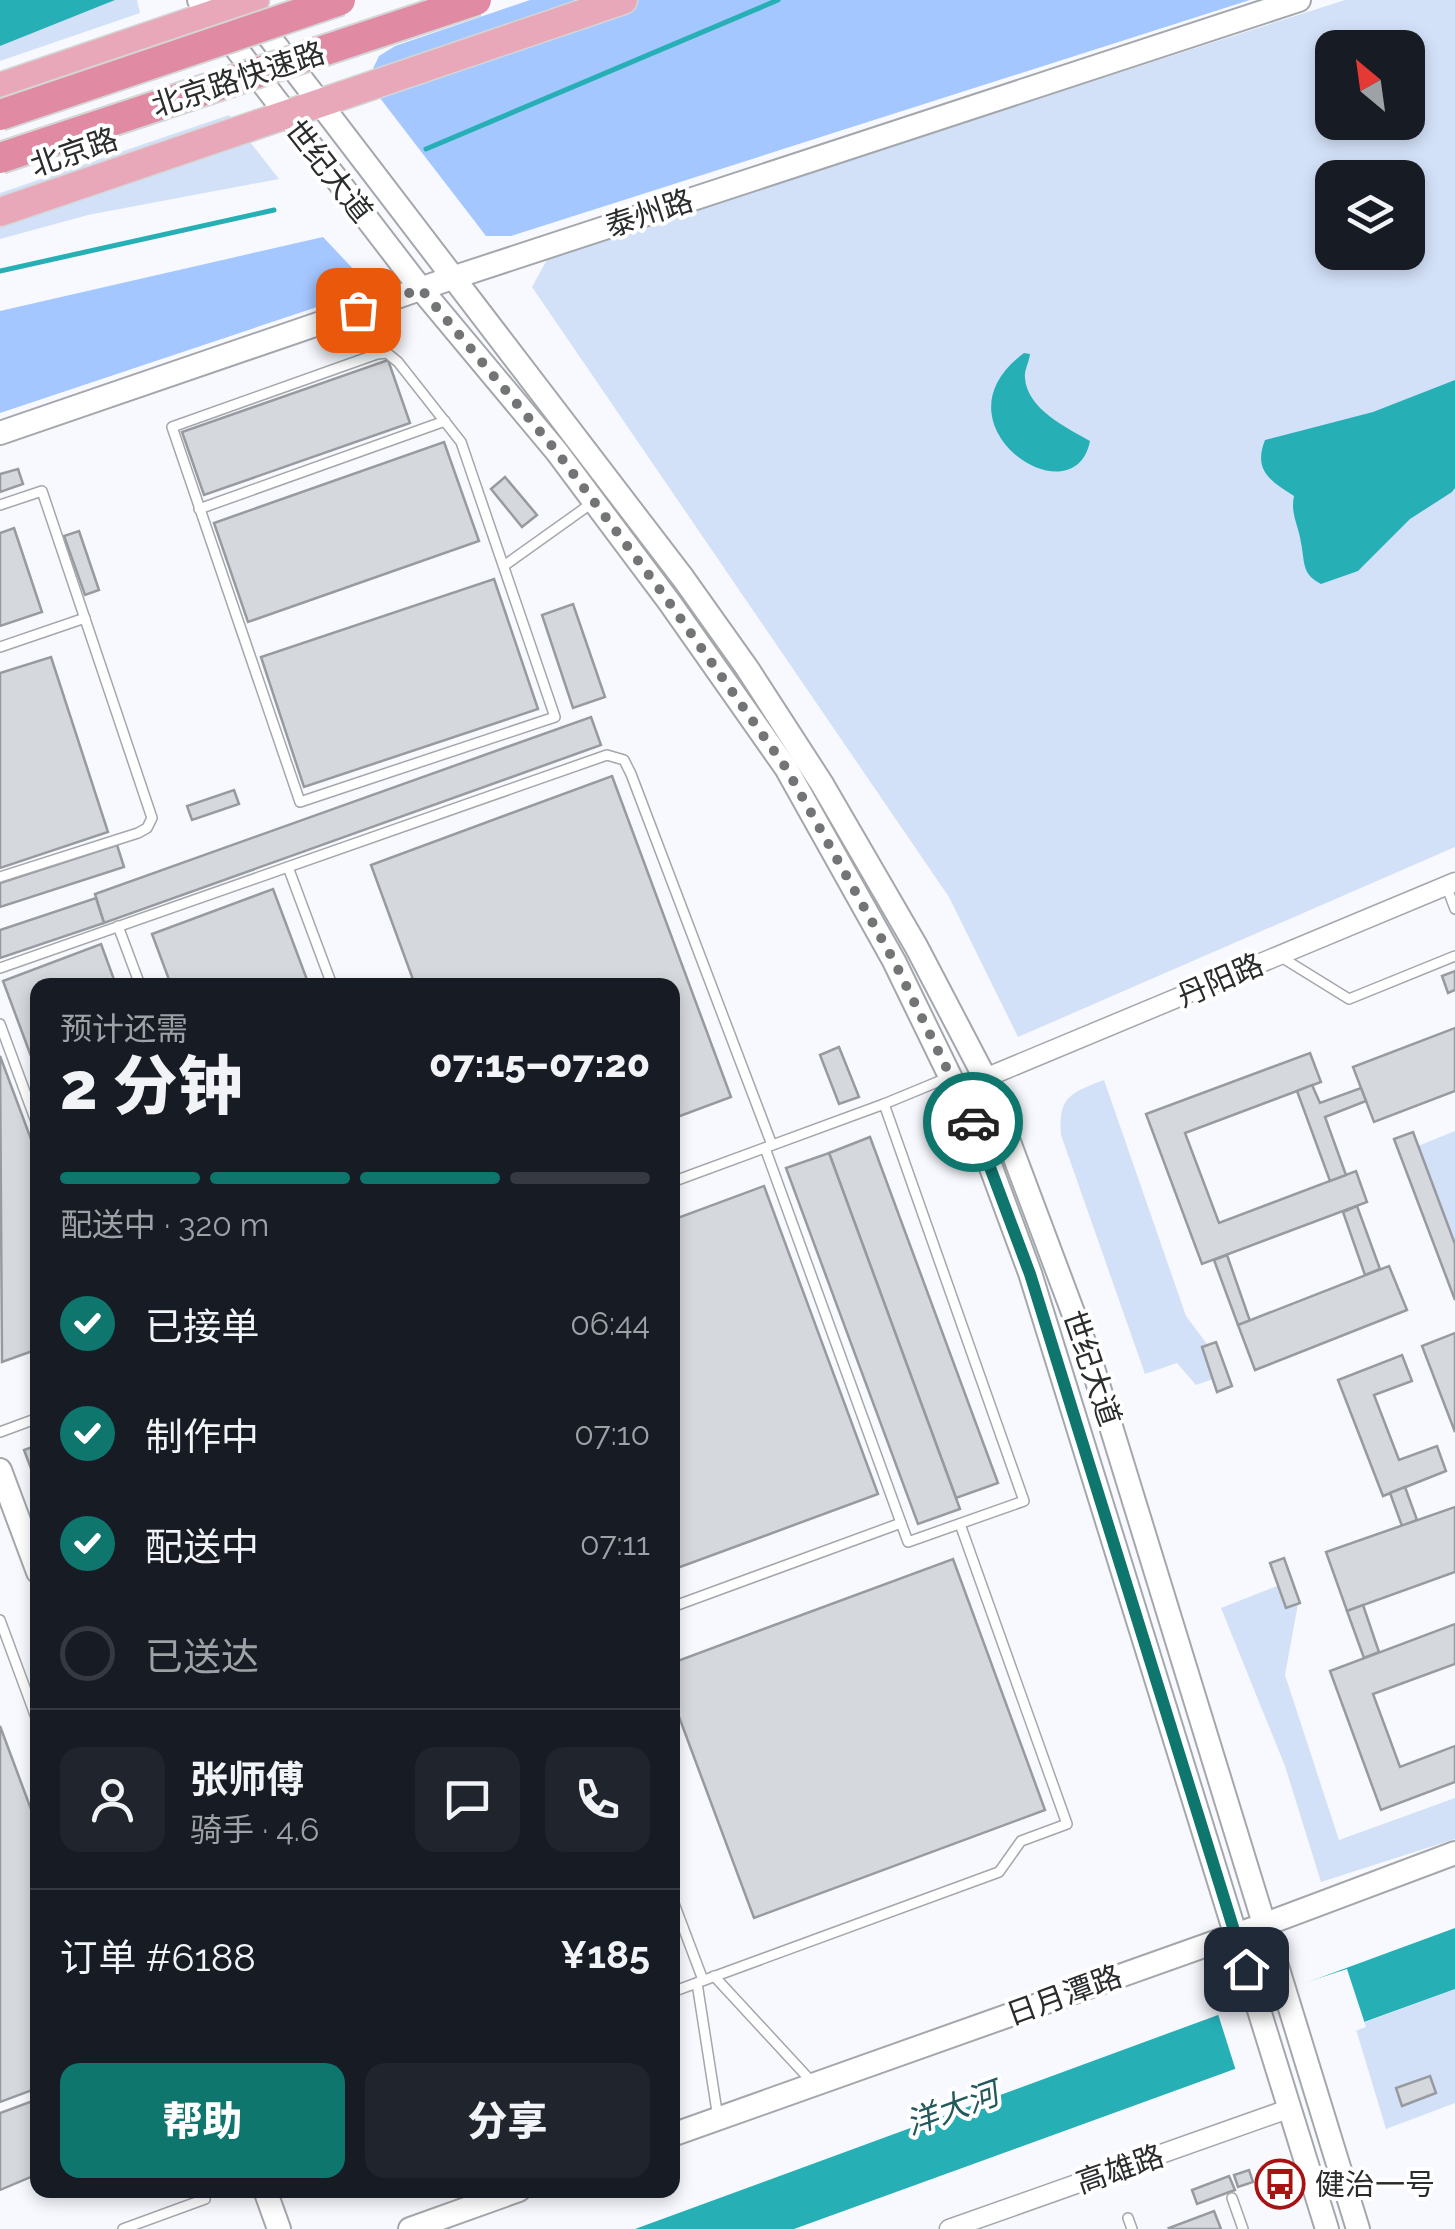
<!DOCTYPE html>
<html lang="zh">
<meta charset="utf-8">
<style>
:root{--surface:#171b24;--page:#20242c;--text:#f1f3f6;--muted:#9ea1a6;--line:#363941;--accent:#0f766e}
body{margin:0;font-family:Raleway,"Noto Sans SC",sans-serif;background:var(--page);color:var(--text);height:100vh;display:flex;flex-direction:column;font-size:38px;white-space:nowrap}
*{box-sizing:border-box;margin:0}
p{font-size:32px;color:var(--muted)}
.icon{flex:none;width:55px;height:55px;fill:none;stroke:currentColor;stroke-width:2;stroke-linecap:round;stroke-linejoin:round}
.map{position:relative;flex:1;overflow:hidden}
.details{position:absolute;left:30px;top:978px;width:650px;height:1220px;display:flex;flex-direction:column;background:var(--surface);border-radius:20px;box-shadow:0 5px 15px #0003}
.details>*{flex:none}
.needle{width:65px;rotate:331deg}
.buttons{position:absolute;left:1315px;top:30px;display:grid;gap:20px}
.buttons a{display:grid;place-items:center;width:110px;height:110px;border-radius:20px;background:var(--surface);box-shadow:0 5px 15px #0003;font-size:50px}
.pin{position:absolute;display:grid;place-items:center;width:85px;height:85px;color:#fff;margin:-42px;border-radius:20px;box-shadow:0 5px 15px #0006}
.courier{position:absolute;display:grid;place-items:center;width:100px;height:100px;margin:-50px;border:8px solid #0f766e;border-radius:50%;background:#fff;color:#222;box-shadow:0 2px 12px #0007}
.headline em{font-style:normal;font-weight:800}
.headline div{display:flex;flex-direction:column-reverse}
.headline{display:flex;align-items:center;justify-content:space-between;height:170px;padding:0 30px}
h1{font-size:65px;font-weight:800;line-height:75px}
.bar{display:grid;grid-template-columns:repeat(4,1fr);gap:15px 10px;align-content:center;height:120px;padding:0 30px}
.bar i{height:12px;border-radius:8px;background:var(--line)}
.bar .selected{background:var(--accent)}
.bar p{grid-column:span 4}
.line{display:flex;align-items:center;gap:25px;padding:0 30px;border-top:2px solid var(--line)}
.line div{flex:1}
.round{display:grid;place-items:center;flex:none;width:105px;height:105px;border-radius:20px;background:var(--page)}
ol{padding:0 30px;list-style:none}
li{display:flex;align-items:center;gap:30px;height:110px}
li p{margin-inline-start:auto}
li .icon{padding:10px;border-radius:50%;background:var(--accent);color:#fff;stroke-width:4}
li:last-child{color:var(--muted)}
li i{width:55px;height:55px;border:5px solid var(--line);border-radius:50%}
.action{display:flex;gap:20px;margin-top:auto;padding:20px 30px}
.action a{flex:1;height:115px;border-radius:20px;background:var(--accent);color:#fff;font-size:40px;font-weight:800;line-height:115px;text-align:center}
.action a+a{background:var(--page);color:var(--text)}
.map>svg:first-child{display:block}
.green{fill:#d3e1f8;fill-rule:evenodd}
.forest{fill:#a4c7ff}
.water{fill:#26b0b6}
.pier{fill:#f7f9fe}
.lines{fill:none;stroke-linecap:round;stroke-linejoin:round}
.stream{stroke:#26b0b6;stroke-width:5}
.building{fill:#d5d8dc;stroke:#979a9e;stroke-width:2.5}
.service-casing{stroke:#a4a7ab;stroke-width:12}
.minor-casing{stroke:#a4a7ab;stroke-width:21}
.tertiary-casing{stroke:#a4a7ab;stroke-width:26}
.primary-casing{stroke:#d4d5d5;stroke-width:31}
.service{stroke:#fff;stroke-width:9}
.minor{stroke:#fff;stroke-width:18}
.tertiary{stroke:#fff;stroke-width:22}
.primary{stroke:#e8a8ba;stroke-width:28}
.trunk-bridge-casing{stroke:#d4d5d5;stroke-width:34;stroke-linecap:butt}
.trunk-bridge{stroke:#e08ba3;stroke-width:30}
.done{stroke:#727476;stroke-width:10;stroke-dasharray:0 18}
.route{stroke:#0f766e;stroke-width:12}
.labels{text-anchor:middle;dominant-baseline:central;stroke-width:8;stroke-linejoin:round;paint-order:stroke}
.street-label{font-size:30px;fill:#2a2c2d;stroke:#fff}
.poi-label{font-size:30px;fill:#2a2c2d;stroke:#fff;text-anchor:start}
.water-label{font-size:32px;font-style:italic;fill:#24595c;stroke:#fff}
</style>
<div class="map">
<svg width="1455" height="2229" viewBox="0 0 1455 2229">
<rect width="100%" height="100%" fill="#f7f9fe"/>
<g class="green">
<path d="M0,0H137L140,13L0,61Z"/>
<path d="M1345,0H1455V847L1018,1037L949,897L532,287L549,256ZM1332,48H1408V122H1332ZM1332,178H1408V252H1332Z"/>
<path d="M229,115L279,179L88,215L0,239V193Z"/>
<path d="M1104,1080L1186,1316L1207,1344L1219,1377L1196,1385L1177,1363L1145,1374L1061,1135C1058,1096 1071,1093 1104,1080Z"/>
<path d="M1455,1131V1248L1418,1146Z"/>
<path d="M1290,1581L1298,1604L1285,1675L1339,1840L1455,1798V1839L1321,1882L1285,1766L1221,1608Z"/>
<path d="M1455,1989V2103L1386,2129L1355,2026Z"/>
</g>
<g class="forest">
<path d="M530,0H1250L511,236H486L373,89L370,75L379,56L395,46Z"/>
<path d="M323,237L357,273L355,287L341,299L0,413V311Z"/>
</g>
<g class="water">
<path d="M0,0H115L0,46Z"/>
<path d="M1024,353L1030,354C1029,363 1024,370 1025,378C1027,409 1067,428 1090,441C1074,522 927,424 1024,353Z"/>
<path d="M1455,380V488L1452,492L1410,519L1358,571L1321,584C1301,574 1305,561 1301,543C1299,526 1290,514 1294,496C1270,481 1253,470 1265,440L1373,412Z"/>
<path d="M1455,1928V1989L794,2229H635Z"/>
</g>
<path class="pier" d="M1347,1969L1366,2027L1237,2074L1217,2011Z"/>
<g class="lines">
<g class="stream">
<path d="M426,149L778,0"/>
<path d="M0,271L274,210"/>
</g>
</g>
<g class="building">
<path d="M388,360L410,423L204,495L182,432Z"/>
<path d="M444,442L479,541L248,622L214,523Z"/>
<path d="M18,469L23,484L0,492V474Z"/>
<path d="M505,477L537,515L522,527L491,489Z"/>
<path d="M14,528L42,612L0,626V533Z"/>
<path d="M79,531L99,590L85,595L64,536Z"/>
<path d="M494,579L538,709L304,787L261,657Z"/>
<path d="M573,604L605,697L573,708L542,615Z"/>
<path d="M51,657L108,832L0,868V673Z"/>
<path d="M591,717L601,745L104,923L95,894Z"/>
<path d="M612,776L731,1097L672,1119V985H415L371,865Z"/>
<path d="M234,790L239,804L192,820L187,806Z"/>
<path d="M117,845L124,867L0,907V883Z"/>
<path d="M273,889L309,985H171L152,934Z"/>
<path d="M96,898L104,923L0,958V930Z"/>
<path d="M101,944L116,985H38V1075L3,981Z"/>
<path d="M1455,971V990L1448,993L1442,976Z"/>
<path d="M1455,1028V1091L1374,1122L1353,1067Z"/>
<path d="M839,1047L859,1097L839,1104L820,1055Z"/>
<path d="M1310,1053L1321,1082L1185,1133L1219,1223L1356,1171L1367,1202L1202,1264L1146,1114Z"/>
<path d="M0,1056L38,1158V1349L2,1362Z"/>
<path d="M1312,1085L1320,1103L1361,1088L1366,1101L1325,1117L1346,1175L1330,1181L1297,1091Z"/>
<path d="M1413,1132L1455,1244V1300L1394,1139Z"/>
<path d="M870,1137L998,1483L956,1498L829,1153Z"/>
<path d="M829,1153L960,1509L918,1524L786,1168Z"/>
<path d="M764,1186L878,1494L672,1570V1220Z"/>
<path d="M1357,1206L1380,1269L1365,1275L1343,1212Z"/>
<path d="M1227,1255L1250,1321L1238,1325L1214,1260Z"/>
<path d="M1389,1266L1407,1310L1255,1370L1238,1325Z"/>
<path d="M1455,1333V1432L1422,1346Z"/>
<path d="M1216,1342L1232,1386L1217,1392L1202,1347Z"/>
<path d="M1402,1355L1412,1381L1374,1395L1399,1460L1437,1446L1446,1471L1383,1496L1338,1380Z"/>
<path d="M38,1445V1487L24,1450Z"/>
<path d="M1405,1487L1417,1520L1402,1526L1390,1493Z"/>
<path d="M1455,1507V1572L1347,1611L1326,1552Z"/>
<path d="M1284,1558L1300,1603L1286,1608L1270,1563Z"/>
<path d="M953,1559L1045,1810L754,1918L672,1698V1663Z"/>
<path d="M1363,1605L1379,1652L1364,1658L1347,1611Z"/>
<path d="M1455,1624V1664L1373,1694L1400,1767L1455,1746V1782L1381,1810L1330,1671Z"/>
<path d="M0,1726L38,1828V2088L0,2102Z"/>
<path d="M1430,2076L1436,2093L1402,2106L1396,2088Z"/>
<path d="M38,2099V2174L0,2190V2113Z"/>
<path d="M1249,2170L1253,2182L1238,2187L1234,2175Z"/>
<path d="M1229,2176L1235,2190L1197,2204L1192,2190Z"/>
<path d="M1214,2211L1221,2229H1170L1169,2228Z"/>
</g>
<g class="lines">
<g class="service-casing">
<g id="service">
<path d="M387,353L398,362L461,442L555,717L300,802L172,427L377,354Z"/>
<path d="M0,505L42,491L152,818L147,828L138,833L0,877"/>
<path d="M199,509L445,421"/>
<path d="M505,565L592,503"/>
<path d="M0,647L85,618"/>
<path d="M288,867L332,985"/>
<path d="M1446,885L1455,909"/>
<path d="M118,926L140,985"/>
<path d="M1281,957L1349,999L1455,956"/>
<path d="M0,968L607,755L624,760L631,774L772,1145"/>
<path d="M0,1024L38,1127"/>
<path d="M884,1104L947,1078"/>
<path d="M672,1182L884,1104L1024,1501L908,1542L765,1148"/>
<path d="M0,1432L38,1418"/>
<path d="M672,1607L901,1523"/>
<path d="M0,1620L38,1723"/>
<path d="M672,1898L703,1980"/>
<path d="M714,1976L812,2082"/>
<path d="M697,1983L718,2118"/>
<path d="M672,1992L999,1872L1021,1841L1067,1824L960,1524"/>
<path d="M1232,2198L1243,2229"/>
<path d="M1128,2218L1132,2229"/>
<path d="M123,2229L205,2199L203,2190"/>
</g>
</g>
<g class="minor-casing">
<g id="minor">
<path d="M985,1078L1455,882"/>
<path d="M949,2229L1291,2108"/>
</g>
</g>
<g class="tertiary-casing">
<g id="tertiary">
<path d="M199,0L421,289L557,452L670,603L786,768L894,961L980,1138L1030,1273L1327,2229"/>
<path d="M254,17L683,578L747,668L822,784L916,946L985,1078L1089,1355L1358,2229"/>
<path d="M0,433L452,278L1299,0"/>
<path d="M0,1470L38,1572"/>
<path d="M672,2135L1266,1924L1455,1853"/>
<path d="M265,2190L279,2229"/>
<path d="M410,2229L519,2190"/>
</g>
</g>
<g class="primary-casing">
<g id="primary">
<path d="M0,87L255,0"/>
<path d="M0,212L623,0"/>
</g>
</g>
<use href="#service" class="service"/>
<use href="#minor" class="minor"/>
<use href="#tertiary" class="tertiary"/>
<use href="#primary" class="primary"/>
<g class="trunk-bridge-casing">
<g id="trunk-bridge">
<path d="M0,115L340,0"/>
<path d="M0,158L476,0"/>
</g>
</g>
<use href="#trunk-bridge" class="trunk-bridge"/>
</g>
<g class="lines">
<path class="done" d="M358,310L421,289L557,452L666,598L786,768L894,961L973,1122"/>
<path class="route" d="M973,1122L1030,1274L1246,1969"/>
</g>
<defs>
<g id="bus-ring" transform="scale(2.5)"><circle r="9.5" fill="#fff" stroke="#a71312" stroke-width="1.5"/><path d="M-5-6H5V4H4V6H2V4H-2V6H-4V4H-5ZM-3.5-4V0h7V-4ZM-3.5 1.2v1.5H-2V1.2ZM2 1.2v1.5H3.5V1.2Z" fill="#a71312"/></g>
</defs>
<g fill-rule="evenodd">
<use href="#bus-ring" x="1280" y="2184"/>
</g>
<g class="labels">
<g class="street-label">
<text transform="translate(238 79) rotate(-18)">北京路快速路</text>
<text transform="translate(74 152) rotate(-19)">北京路</text>
<text transform="translate(329 171) rotate(52)">世纪大道</text>
<text transform="translate(649 213) rotate(-18)">泰州路</text>
<text transform="translate(1220 980) rotate(-23)">丹阳路</text>
<text transform="translate(1092 1368) rotate(71)">世纪大道</text>
<text transform="translate(1064 1995) rotate(-20)">日月潭路</text>
<text transform="translate(1120 2169) rotate(-19)">高雄路</text>
</g>
<g class="poi-label">
<text x="1315" y="2184">健治一号</text>
</g>
<g class="water-label">
<text transform="translate(952 2108) rotate(-20)">洋大河</text>
</g>
</g>
</svg>
<div class="buttons">
<a><svg class="needle" viewBox="-14 -14 28 28"><path d="M0-13l5 13h-10z" fill="#e53935"/><path d="M0 13l5-13h-10z" fill="#9ea1a6"/></svg></a>
<a><svg class="icon" aria-label="layers" viewBox="0 0 24 24"><path d="M12 4l9 5-9 5-9-5zM3 14l9 5 9-5"/></svg></a>
</div>
<div class="pin" style="left:358px;top:310px;background:#ea580c"><svg class="icon" aria-label="bag" viewBox="0 0 24 24"><path d="M5 8h14l-1 12H6zM9 8a3 3 0 0 1 6 0"/></svg></div>
<div class="pin" style="left:1246px;top:1969px;background:#1f2937"><svg class="icon" aria-label="home" viewBox="0 0 24 24"><path d="M3 11l9-7 9 7M6 9v11h12V9"/></svg></div>
<div class="courier" style="left:973px;top:1122px"><svg class="icon" aria-label="car" viewBox="0 0 24 24"><path d="M5 17H2v-5l4-1 3-4h7l3 4 3 1v5h-3M9 17h6M6 11h13"/><circle cx="7" cy="17" r="2"/><circle cx="17" cy="17" r="2"/></svg></div>
<section class="details">
<div class="headline"><div><h1>2 分钟</h1><p>预计还需</p></div><em>07:15–07:20</em></div>
<div class="bar"><i class="selected"></i><i class="selected"></i><i class="selected"></i><i></i><p>配送中 · 320 m</p></div>
<ol>
<li><svg class="icon" aria-label="check" viewBox="0 0 24 24"><path d="M5 12l5 5 9-10"/></svg>已接单<p>06:44</p></li>
<li><svg class="icon" aria-label="check" viewBox="0 0 24 24"><path d="M5 12l5 5 9-10"/></svg>制作中<p>07:10</p></li>
<li><svg class="icon" aria-label="check" viewBox="0 0 24 24"><path d="M5 12l5 5 9-10"/></svg>配送中<p>07:11</p></li>
<li><i></i>已送达</li>
</ol>
<div class="line" style="height:180px"><a class="round"><svg class="icon" aria-label="person" viewBox="0 0 24 24"><circle cx="12" cy="8" r="4"/><path d="M4 21q1-7 8-7t8 7"/></svg></a><div><b>张师傅</b><p>骑手 · 4.6</p></div><a class="round"><svg class="icon" aria-label="chat" viewBox="0 0 24 24"><path d="M4 5h16v11H9l-5 4z"/></svg></a><a class="round"><svg class="icon" aria-label="phone" viewBox="0 0 24 24"><path d="M5 4h4l2 5-3 2q2 4 5 5l2-3 5 2v4C11 20 4 13 5 4z"/></svg></a></div>
<div class="line" style="height:130px"><div>订单 #6188</div><b>¥185</b></div>
<div class="action"><a>帮助</a><a>分享</a></div>
</section>
</div>
